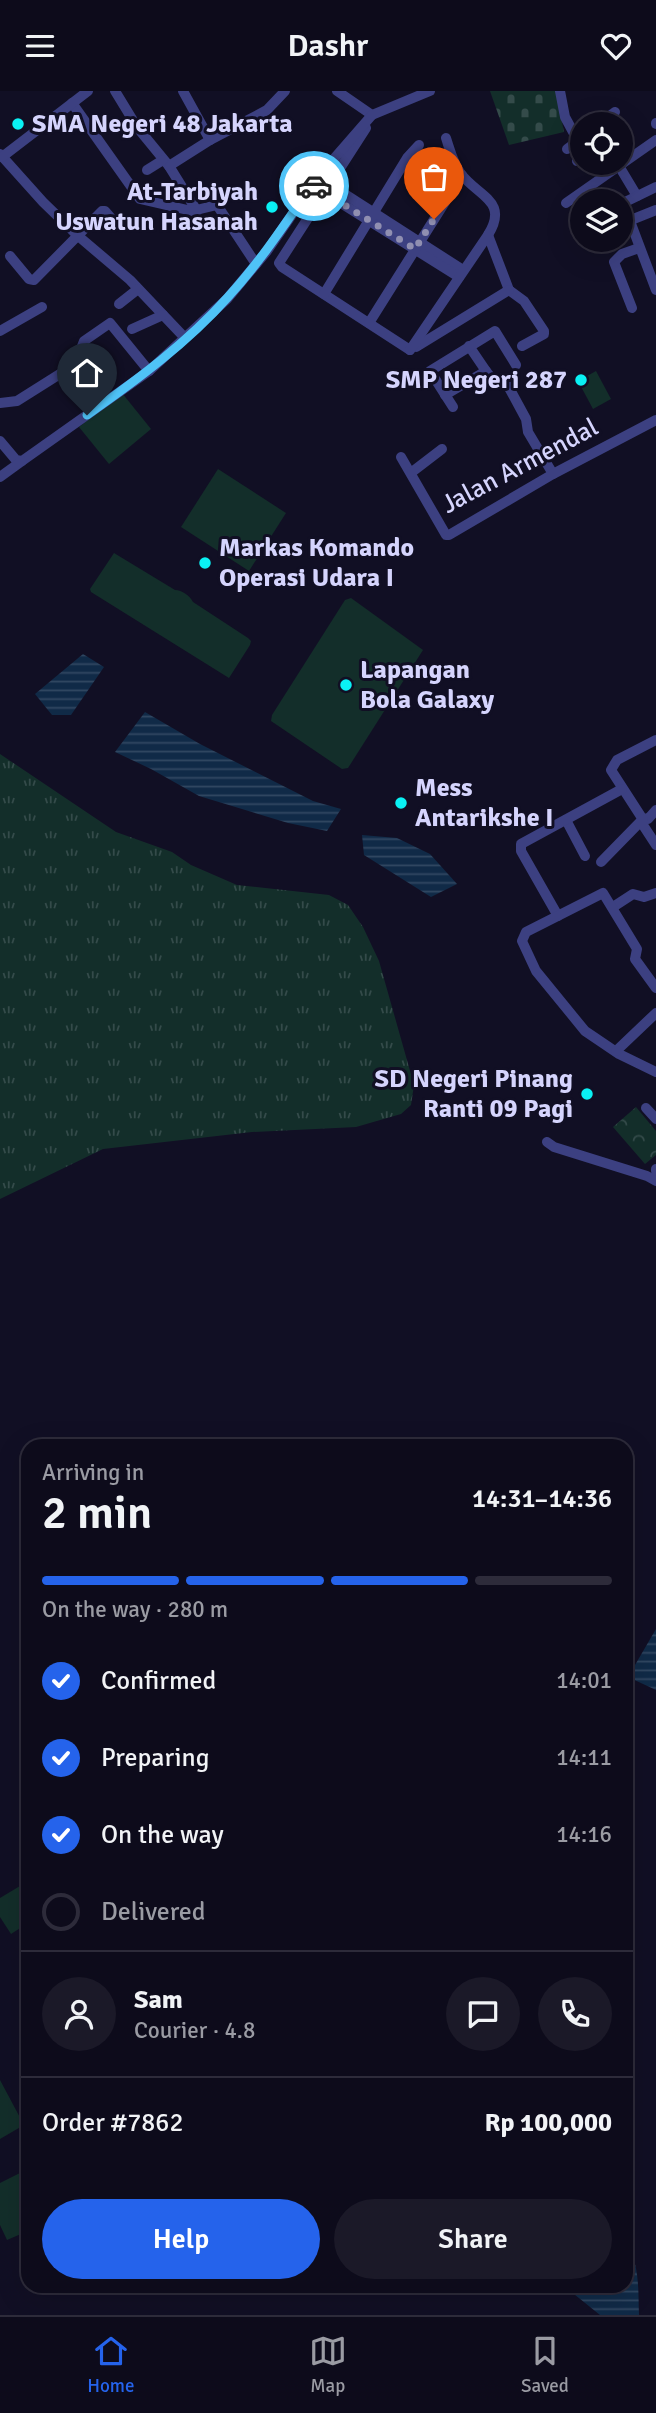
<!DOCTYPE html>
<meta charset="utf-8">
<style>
:root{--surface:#0d0b1b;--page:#1b1928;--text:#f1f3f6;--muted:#9a9ba3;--line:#2d2b3a;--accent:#2563eb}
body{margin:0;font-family:Signika,sans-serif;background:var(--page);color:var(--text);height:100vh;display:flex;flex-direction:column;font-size:26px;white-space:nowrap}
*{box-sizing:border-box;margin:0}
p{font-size:23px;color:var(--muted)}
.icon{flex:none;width:38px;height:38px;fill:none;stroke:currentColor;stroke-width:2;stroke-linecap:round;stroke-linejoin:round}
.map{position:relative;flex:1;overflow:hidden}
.sheet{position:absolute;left:21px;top:1348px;width:612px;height:854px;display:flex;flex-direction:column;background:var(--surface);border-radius:21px;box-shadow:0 7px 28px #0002,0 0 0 2px var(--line)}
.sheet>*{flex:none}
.controls{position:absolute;left:570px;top:21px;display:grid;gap:14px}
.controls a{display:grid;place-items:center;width:63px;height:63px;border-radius:50%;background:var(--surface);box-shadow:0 7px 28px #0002,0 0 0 2px var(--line);font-size:35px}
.pin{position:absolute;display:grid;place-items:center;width:60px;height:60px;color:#fff;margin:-72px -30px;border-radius:50% 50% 50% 0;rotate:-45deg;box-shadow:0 0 7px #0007}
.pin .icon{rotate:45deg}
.courier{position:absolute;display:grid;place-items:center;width:70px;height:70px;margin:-35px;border:5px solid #4fc3f7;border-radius:50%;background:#fff;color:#222;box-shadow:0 2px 9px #0007}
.head em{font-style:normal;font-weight:600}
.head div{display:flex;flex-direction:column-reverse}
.head{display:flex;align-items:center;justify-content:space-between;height:119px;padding:0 21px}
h1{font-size:46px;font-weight:600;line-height:52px}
.bar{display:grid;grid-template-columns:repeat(4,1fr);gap:10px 7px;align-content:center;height:84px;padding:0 21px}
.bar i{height:9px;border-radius:5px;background:var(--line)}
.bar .on{background:var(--accent)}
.bar p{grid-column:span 4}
.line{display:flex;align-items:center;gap:18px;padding:0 21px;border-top:2px solid var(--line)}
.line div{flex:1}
.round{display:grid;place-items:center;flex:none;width:74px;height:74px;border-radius:37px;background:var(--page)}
ol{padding:0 21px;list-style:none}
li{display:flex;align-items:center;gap:21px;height:77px}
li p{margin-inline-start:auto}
li .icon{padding:7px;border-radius:50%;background:var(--accent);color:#fff;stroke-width:4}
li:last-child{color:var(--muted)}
li i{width:38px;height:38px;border:4px solid var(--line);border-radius:50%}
.cta{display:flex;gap:14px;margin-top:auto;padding:14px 21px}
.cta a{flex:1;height:80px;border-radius:42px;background:var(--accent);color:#fff;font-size:28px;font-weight:600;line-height:80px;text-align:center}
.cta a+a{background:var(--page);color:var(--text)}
header{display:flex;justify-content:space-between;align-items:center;height:91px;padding:0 21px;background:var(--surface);font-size:32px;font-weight:600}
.menu{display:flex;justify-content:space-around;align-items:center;height:98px;border-top:2px solid var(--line);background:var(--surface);font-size:19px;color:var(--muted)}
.menu a{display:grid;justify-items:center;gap:4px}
.menu .on{color:var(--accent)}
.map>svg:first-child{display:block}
.grass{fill:url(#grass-tufts)}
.forest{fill:url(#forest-crowns)}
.cemetery{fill:url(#cemetery-stones)}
.garden{fill:#132e2a}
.water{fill:url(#water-rules)}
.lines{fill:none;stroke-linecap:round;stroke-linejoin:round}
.minor{stroke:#3c4081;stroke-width:10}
.done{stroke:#908fb1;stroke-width:7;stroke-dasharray:0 12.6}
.route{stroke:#4fc3f7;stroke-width:9}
.poi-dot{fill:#0af1f4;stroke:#110f24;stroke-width:2.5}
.labels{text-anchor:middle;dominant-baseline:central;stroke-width:6;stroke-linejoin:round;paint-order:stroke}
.poi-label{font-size:26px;font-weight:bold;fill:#d5d4fd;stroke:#110f24;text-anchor:start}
.street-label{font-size:26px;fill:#d5d4fd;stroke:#110f24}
</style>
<header><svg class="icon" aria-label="menu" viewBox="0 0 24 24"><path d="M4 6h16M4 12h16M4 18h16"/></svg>Dashr<svg class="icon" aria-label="heart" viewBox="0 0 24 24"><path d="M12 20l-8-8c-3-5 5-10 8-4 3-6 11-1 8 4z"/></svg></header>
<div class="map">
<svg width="656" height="2224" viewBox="0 0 656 2224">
<defs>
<pattern id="grass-tufts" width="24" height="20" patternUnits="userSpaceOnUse" patternTransform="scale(1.75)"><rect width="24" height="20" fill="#132e2a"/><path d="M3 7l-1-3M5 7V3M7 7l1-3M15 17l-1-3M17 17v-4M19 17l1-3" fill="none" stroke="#344b4a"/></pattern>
<pattern id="forest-crowns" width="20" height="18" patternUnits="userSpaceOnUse" patternTransform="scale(1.75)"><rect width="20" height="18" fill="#132e2a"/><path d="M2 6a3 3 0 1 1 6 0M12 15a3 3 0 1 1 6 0" fill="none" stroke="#344b4a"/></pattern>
<pattern id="cemetery-stones" width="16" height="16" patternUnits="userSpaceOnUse" patternTransform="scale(1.75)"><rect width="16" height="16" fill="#132e2a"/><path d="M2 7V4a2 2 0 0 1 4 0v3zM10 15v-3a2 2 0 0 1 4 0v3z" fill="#344b4a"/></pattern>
<pattern id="water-rules" width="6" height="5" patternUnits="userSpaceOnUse" patternTransform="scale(1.75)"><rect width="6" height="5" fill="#102a47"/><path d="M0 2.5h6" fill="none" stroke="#324862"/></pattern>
</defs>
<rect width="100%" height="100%" fill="#110f24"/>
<path class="grass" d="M0,663L116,741L172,761L191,774L237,794L329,804L348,814L363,836L379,870L414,994L411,1014L401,1023L356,1036L252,1041L103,1058L0,1108Z"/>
<path class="forest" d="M636,1016L656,1040V1064L645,1073L613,1036Z"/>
<path class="cemetery" d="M490,0H556L564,41L509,54Z"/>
<g class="garden">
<path d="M596,280L611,308L593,318L578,290Z"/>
<path d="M122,302L151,338L109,373L79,336Z"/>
<path d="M218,378L286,422L249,480L181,436Z"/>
<path d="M114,462L175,499C182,499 190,505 193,511L248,547L251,550L250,554L229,587L91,501L90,498Z"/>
<path d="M351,507L423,559L348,677L342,678L271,630L272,624L345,509Z"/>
<path d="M20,1795L28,1809V1832L11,1843L0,1826V1807Z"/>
<path d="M0,1989L24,2034L0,2048Z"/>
<path d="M24,2080L28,2088V2140L7,2149L0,2134V2092Z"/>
</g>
<g class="water">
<path d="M83,563L104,576L71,624H52L35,603Z"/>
<path d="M145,621L200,653L313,710L341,718L327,740L288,732L199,705L151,678L115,661Z"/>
<path d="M362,744L397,747L430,763L457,793L431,806L364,764Z"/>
<path d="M656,1538V1599L628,1586Z"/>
<path d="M627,2152C640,2177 638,2197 639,2224H600L564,2195L626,2194Z"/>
</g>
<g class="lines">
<g class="minor">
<path d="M115,0L137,36L169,75L197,120"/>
<path d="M183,0L210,49"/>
<path d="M337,0L372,24"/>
<path d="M560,0L565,26L578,50L583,46"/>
<path d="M72,12L140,108L192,120L217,114L256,173"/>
<path d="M656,32V33"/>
<path d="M599,33L615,21"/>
<path d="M366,37L279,172L282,176L410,259"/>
<path d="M567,58L578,50"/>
<path d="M0,63L43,111L77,144L130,189L185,247"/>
<path d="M2,66L88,0"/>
<path d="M577,70L583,65"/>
<path d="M169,75L210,49L267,19L285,0"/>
<path d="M619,75L637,105"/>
<path d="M147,79L163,69"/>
<path d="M326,91L463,179"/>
<path d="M320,99L459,186"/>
<path d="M566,112L656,49"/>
<path d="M621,113L656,96"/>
<path d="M630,130L656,199"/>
<path d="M621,133L656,119"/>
<path d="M575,137L583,133"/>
<path d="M488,144L509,199"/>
<path d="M10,165L29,188L34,189L102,120H105L112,128"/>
<path d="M509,199L524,210L544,240V243L522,255"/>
<path d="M324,203L407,67L419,54"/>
<path d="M119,213L138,198"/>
<path d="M632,217L614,171L622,163L639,157"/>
<path d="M369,232L462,84"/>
<path d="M132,238L163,224"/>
<path d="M0,240L42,216"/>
<path d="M416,256L509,199"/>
<path d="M410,259L488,144C509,110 479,106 461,83C453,72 450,59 446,47"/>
<path d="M486,280L493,289L504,290L507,293L526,328L528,341L553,383"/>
<path d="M445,304L486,280L469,255"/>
<path d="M0,312L17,310L63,281L77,268L84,250L110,232L149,280"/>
<path d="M453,316L430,280L495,240L516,274"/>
<path d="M0,350L16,369L22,370L149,280L227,208L267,160L318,86L372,24L430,0"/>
<path d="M401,366L446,444H449L553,383L656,329"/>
<path d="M412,381L442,358"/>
<path d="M0,386L22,370"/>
<path d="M656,649L617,669L611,679L642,727L648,728L656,719"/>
<path d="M566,729L585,765"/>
<path d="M641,731L656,754"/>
<path d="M601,771L643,728"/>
<path d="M613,816L633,803L644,806L656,802"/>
<path d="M558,825L521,760V753L622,698"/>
<path d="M656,897L635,868L637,858L603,802L526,841L522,850L536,880L585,940L619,963L656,981"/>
<path d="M616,960L656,922"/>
<path d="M646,1017L656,1028"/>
<path d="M547,1051L554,1056L647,1085L656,1090"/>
<path d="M656,1078V1080"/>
</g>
</g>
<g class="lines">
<path class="done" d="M314,95L415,158L434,128"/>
<path class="route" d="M87,324C137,289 187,252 228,206C260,171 285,133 312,94L314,95"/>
</g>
<g class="poi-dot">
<circle cx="18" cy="33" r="7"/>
<circle cx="272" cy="116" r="7"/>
<circle cx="581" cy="289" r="7"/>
<circle cx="205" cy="472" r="7"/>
<circle cx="346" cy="594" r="7"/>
<circle cx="401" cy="712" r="7"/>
<circle cx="587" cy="1003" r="7"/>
</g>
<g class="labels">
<g class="poi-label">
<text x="32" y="33">SMA Negeri 48 Jakarta</text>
<text x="258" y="101" text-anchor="end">At-Tarbiyah<tspan x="258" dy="30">Uswatun Hasanah</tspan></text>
<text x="567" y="289" text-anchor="end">SMP Negeri 287</text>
<text x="219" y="457">Markas Komando<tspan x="219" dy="30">Operasi Udara I</tspan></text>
<text x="360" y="579">Lapangan<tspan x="360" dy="30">Bola Galaxy</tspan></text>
<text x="415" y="697">Mess<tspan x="415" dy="30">Antarikshe I</tspan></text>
<text x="573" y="988" text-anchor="end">SD Negeri Pinang<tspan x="573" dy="30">Ranti 09 Pagi</tspan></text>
</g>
<g class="street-label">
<text transform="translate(520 375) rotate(-28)">Jalan Armendal</text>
</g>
</g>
</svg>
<div class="controls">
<a><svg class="icon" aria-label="locate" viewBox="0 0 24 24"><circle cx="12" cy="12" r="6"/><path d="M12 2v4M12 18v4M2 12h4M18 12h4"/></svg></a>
<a><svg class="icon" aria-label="layers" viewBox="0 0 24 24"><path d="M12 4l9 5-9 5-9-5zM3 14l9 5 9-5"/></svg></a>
</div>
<div class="pin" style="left:434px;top:128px;background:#ea580c"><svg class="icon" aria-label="bag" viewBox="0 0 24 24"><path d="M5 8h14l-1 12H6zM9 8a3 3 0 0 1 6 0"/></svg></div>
<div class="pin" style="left:87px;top:324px;background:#1f2937"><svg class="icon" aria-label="home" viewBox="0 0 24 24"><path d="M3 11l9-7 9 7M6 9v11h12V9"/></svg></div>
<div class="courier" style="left:314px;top:95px"><svg class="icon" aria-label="car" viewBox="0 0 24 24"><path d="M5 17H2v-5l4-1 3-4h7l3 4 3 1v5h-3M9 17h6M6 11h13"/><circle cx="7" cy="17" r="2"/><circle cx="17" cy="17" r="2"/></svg></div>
<section class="sheet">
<div class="head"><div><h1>2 min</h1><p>Arriving in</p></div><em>14:31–14:36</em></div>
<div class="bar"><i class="on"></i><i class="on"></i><i class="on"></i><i></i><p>On the way · 280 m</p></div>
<ol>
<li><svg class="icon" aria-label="check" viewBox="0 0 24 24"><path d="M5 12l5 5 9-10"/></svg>Confirmed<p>14:01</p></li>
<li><svg class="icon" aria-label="check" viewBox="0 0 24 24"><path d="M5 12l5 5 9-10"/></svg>Preparing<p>14:11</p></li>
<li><svg class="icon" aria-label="check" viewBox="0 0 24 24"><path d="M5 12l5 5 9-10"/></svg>On the way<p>14:16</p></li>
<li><i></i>Delivered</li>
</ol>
<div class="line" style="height:126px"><a class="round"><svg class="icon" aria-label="person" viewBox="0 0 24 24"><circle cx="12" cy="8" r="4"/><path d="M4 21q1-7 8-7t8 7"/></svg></a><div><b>Sam</b><p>Courier · 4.8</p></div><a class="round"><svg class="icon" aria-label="chat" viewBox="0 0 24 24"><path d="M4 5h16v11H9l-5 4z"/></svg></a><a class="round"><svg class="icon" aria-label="phone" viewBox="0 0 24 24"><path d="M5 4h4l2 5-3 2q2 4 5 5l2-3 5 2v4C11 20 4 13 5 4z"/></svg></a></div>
<div class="line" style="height:91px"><div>Order #7862</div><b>Rp 100,000</b></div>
<div class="cta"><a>Help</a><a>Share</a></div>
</section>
</div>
<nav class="menu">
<a class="on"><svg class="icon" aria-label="home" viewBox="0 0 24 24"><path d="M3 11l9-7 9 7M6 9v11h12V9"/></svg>Home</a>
<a><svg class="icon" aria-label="map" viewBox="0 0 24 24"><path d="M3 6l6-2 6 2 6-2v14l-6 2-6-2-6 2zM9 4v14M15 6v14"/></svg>Map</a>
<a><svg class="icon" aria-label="saved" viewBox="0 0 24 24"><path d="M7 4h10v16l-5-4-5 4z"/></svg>Saved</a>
</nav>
